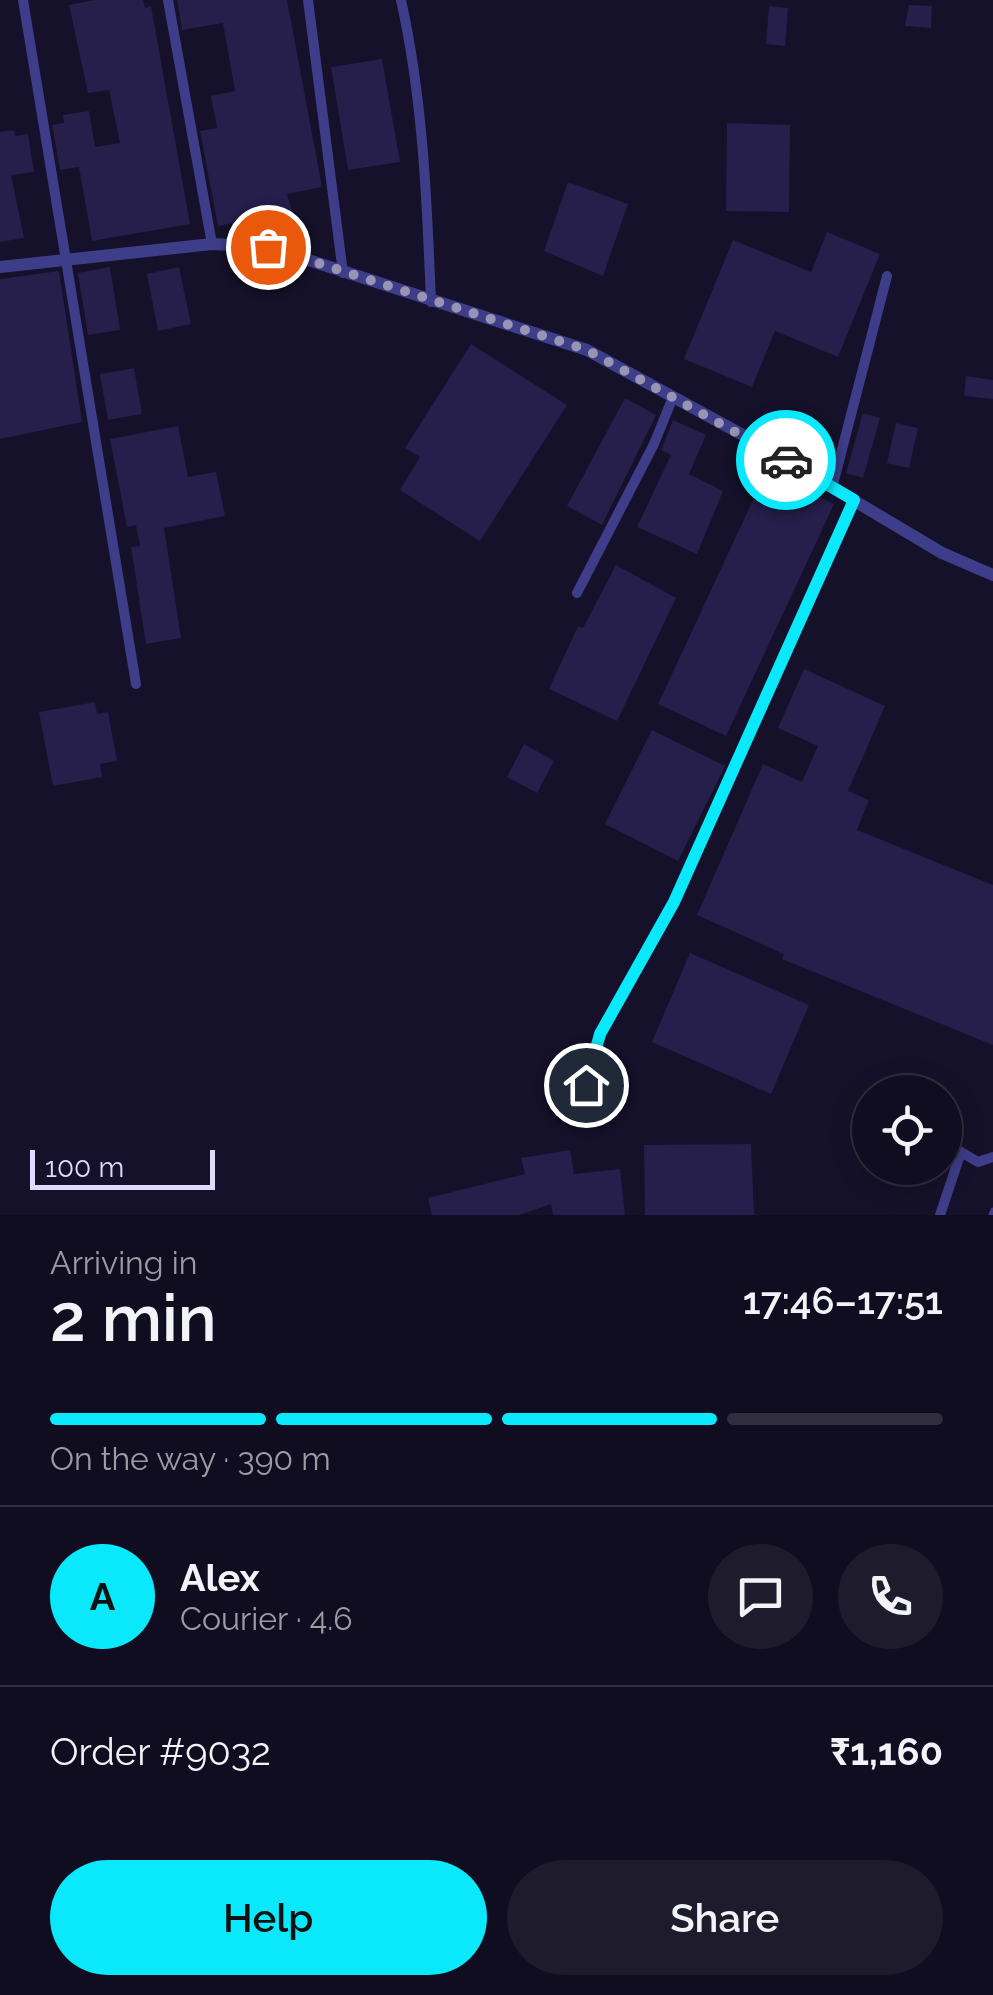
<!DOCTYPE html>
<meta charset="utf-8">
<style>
:root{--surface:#100d20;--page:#1e1b2d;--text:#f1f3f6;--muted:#9c9ca5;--line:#302d3e;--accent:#0ae8fb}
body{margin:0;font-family:Raleway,sans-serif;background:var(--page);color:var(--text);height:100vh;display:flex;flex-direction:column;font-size:38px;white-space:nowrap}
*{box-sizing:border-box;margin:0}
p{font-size:32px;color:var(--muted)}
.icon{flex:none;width:55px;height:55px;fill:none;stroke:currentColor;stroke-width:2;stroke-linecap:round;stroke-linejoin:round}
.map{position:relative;height:1215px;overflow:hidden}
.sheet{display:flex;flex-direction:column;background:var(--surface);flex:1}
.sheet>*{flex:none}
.fabs{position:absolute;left:852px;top:1075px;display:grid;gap:20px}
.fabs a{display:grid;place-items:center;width:110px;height:110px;border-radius:50%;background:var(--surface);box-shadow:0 5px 25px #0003,0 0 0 2px var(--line);font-size:50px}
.scale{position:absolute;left:30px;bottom:25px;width:185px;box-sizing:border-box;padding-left:10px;border:5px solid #dedbfe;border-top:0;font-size:28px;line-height:35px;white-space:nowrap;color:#dedbfe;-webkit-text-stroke:8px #15112a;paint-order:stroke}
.pin{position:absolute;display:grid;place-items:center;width:85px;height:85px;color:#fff;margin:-42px;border:5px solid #fff;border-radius:50%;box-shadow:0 2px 10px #0007}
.courier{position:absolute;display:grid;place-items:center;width:100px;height:100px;margin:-50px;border:8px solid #0ae8fb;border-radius:50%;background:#fff;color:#222;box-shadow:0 2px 12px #0007}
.summary em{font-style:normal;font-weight:600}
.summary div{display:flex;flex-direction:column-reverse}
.summary{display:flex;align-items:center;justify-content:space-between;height:170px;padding:0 50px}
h1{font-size:65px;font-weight:600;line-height:75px}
.bar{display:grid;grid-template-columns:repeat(4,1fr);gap:15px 10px;align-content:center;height:120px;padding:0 50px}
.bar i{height:12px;border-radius:8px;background:var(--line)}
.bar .current{background:var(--accent)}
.bar p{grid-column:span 4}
.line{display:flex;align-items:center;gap:25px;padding:0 50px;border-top:2px solid var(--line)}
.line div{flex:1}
.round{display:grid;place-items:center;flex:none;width:105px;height:105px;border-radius:52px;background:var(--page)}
.button{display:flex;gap:20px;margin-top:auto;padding:20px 50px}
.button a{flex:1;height:115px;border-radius:60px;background:var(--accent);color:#111;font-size:40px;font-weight:600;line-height:115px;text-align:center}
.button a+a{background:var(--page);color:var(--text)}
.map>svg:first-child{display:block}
.building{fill:#261e4b}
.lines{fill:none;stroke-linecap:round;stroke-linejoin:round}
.service{stroke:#3e3d89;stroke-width:5}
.minor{stroke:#3e3d89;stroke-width:10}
.tertiary{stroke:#3e3d89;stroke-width:12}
.done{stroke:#9894b4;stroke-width:10;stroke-dasharray:0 18}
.route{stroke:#0ae8fb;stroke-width:12}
</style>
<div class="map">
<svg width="993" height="1215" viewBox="0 0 993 1215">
<rect width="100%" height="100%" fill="#15112a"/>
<g class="building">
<path d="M95,0H143L145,8L151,6L190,224L92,241L79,167L60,170L52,125L64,123L63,115L89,111L95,147L120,143L109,90L88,93L69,5Z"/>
<path d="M177,0H287L322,187L287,194L292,212L218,226L200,131L217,128L211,96L235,91L223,23L182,30Z"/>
<path d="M909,5L932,6L931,28L905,26Z"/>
<path d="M769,6L788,8L785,46L766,44Z"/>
<path d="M382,59L400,162L348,170L331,67Z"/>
<path d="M727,123L790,125L789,212L726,211Z"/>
<path d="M14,130L15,136L28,134L34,172L11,175L24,238L0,242V132Z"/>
<path d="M568,182L628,204L603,276L544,251Z"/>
<path d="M827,232L880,254L838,357L775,331L752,387L684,359L733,240L811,272Z"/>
<path d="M110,267L120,330L88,335L78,273Z"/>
<path d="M179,267L191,324L158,331L147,274Z"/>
<path d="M59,271L82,422L0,439V279Z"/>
<path d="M471,344L567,405L480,541L400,490L420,457L405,448Z"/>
<path d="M134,368L142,414L108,420L100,374Z"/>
<path d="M966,376L993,380V399L964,396Z"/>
<path d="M625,398L656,415L602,525L567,506Z"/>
<path d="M863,413L880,418L863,478L846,473Z"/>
<path d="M673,420L706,435L689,474L723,491L697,554L637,527L671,455L661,450Z"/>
<path d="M896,423L918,428L909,468L887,463Z"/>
<path d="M178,426L188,477L216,472L225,516L164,528L181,638L146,644L131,547L140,546L136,525L127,527L110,439Z"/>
<path d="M766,472L834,504L726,736L658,704Z"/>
<path d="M616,565L676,598L617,721L549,689L578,626L583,628Z"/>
<path d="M804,669L885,706L848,791L869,800L857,830L993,885V1045L782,959L784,954L697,915L763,764L802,782L818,746L778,728Z"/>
<path d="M95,702L97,714L108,712L117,761L100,764L102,777L53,786L39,712Z"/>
<path d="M652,730L725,766L678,861L605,824Z"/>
<path d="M524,744L554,761L537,793L507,777Z"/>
<path d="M690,953L809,1005L771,1094L652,1042Z"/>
<path d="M751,1144L754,1215H645L644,1145Z"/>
<path d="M570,1150L574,1174L620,1169L625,1215H553L551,1204L519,1215H432L428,1198L525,1174L521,1158Z"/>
</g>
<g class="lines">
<path class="service" d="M991,1215L993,1210"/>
<g class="minor">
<path d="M23,0L136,684"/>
<path d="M168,0L212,244"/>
<path d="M308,0L343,273"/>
<path d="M401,0C423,99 427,201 431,302"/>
<path d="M832,488L887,276"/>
<path d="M577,593L654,444L673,397"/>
<path d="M585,1085L601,1034L674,902L854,500"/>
<path d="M940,1215L961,1152L978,1162L993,1157"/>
</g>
<path class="tertiary" d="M0,267L212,244L268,247L587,350L754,441L942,553L993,575"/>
</g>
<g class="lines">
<path class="done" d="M268,247L587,350L786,460"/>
<path class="route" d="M586,1085L600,1034L674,902L854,500L786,460"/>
</g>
</svg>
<div class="fabs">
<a><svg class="icon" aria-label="locate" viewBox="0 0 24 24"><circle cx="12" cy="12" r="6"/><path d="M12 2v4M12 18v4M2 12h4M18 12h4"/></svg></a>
</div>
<div class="scale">100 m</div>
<div class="pin" style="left:268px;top:247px;background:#ea580c"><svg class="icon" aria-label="bag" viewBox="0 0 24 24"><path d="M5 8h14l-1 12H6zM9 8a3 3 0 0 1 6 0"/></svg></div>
<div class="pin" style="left:586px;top:1085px;background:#1f2937"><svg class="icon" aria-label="home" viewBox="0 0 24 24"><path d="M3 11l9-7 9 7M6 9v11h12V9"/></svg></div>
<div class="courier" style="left:786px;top:460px"><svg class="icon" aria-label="car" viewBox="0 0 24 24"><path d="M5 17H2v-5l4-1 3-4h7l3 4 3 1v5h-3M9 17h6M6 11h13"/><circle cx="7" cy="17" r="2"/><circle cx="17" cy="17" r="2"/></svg></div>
</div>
<section class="sheet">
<div class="summary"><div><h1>2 min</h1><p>Arriving in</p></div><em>17:46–17:51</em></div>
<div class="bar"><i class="current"></i><i class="current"></i><i class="current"></i><i></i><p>On the way · 390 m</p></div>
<div class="line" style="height:180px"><b class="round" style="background:var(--accent);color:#111">A</b><div><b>Alex</b><p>Courier · 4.6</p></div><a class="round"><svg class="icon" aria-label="chat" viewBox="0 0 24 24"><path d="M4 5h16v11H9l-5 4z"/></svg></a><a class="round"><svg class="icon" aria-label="phone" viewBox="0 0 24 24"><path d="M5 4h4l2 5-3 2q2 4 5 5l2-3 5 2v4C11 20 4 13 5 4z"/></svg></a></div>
<div class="line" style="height:130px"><div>Order #9032</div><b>₹1,160</b></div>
<div class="button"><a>Help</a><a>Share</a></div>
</section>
